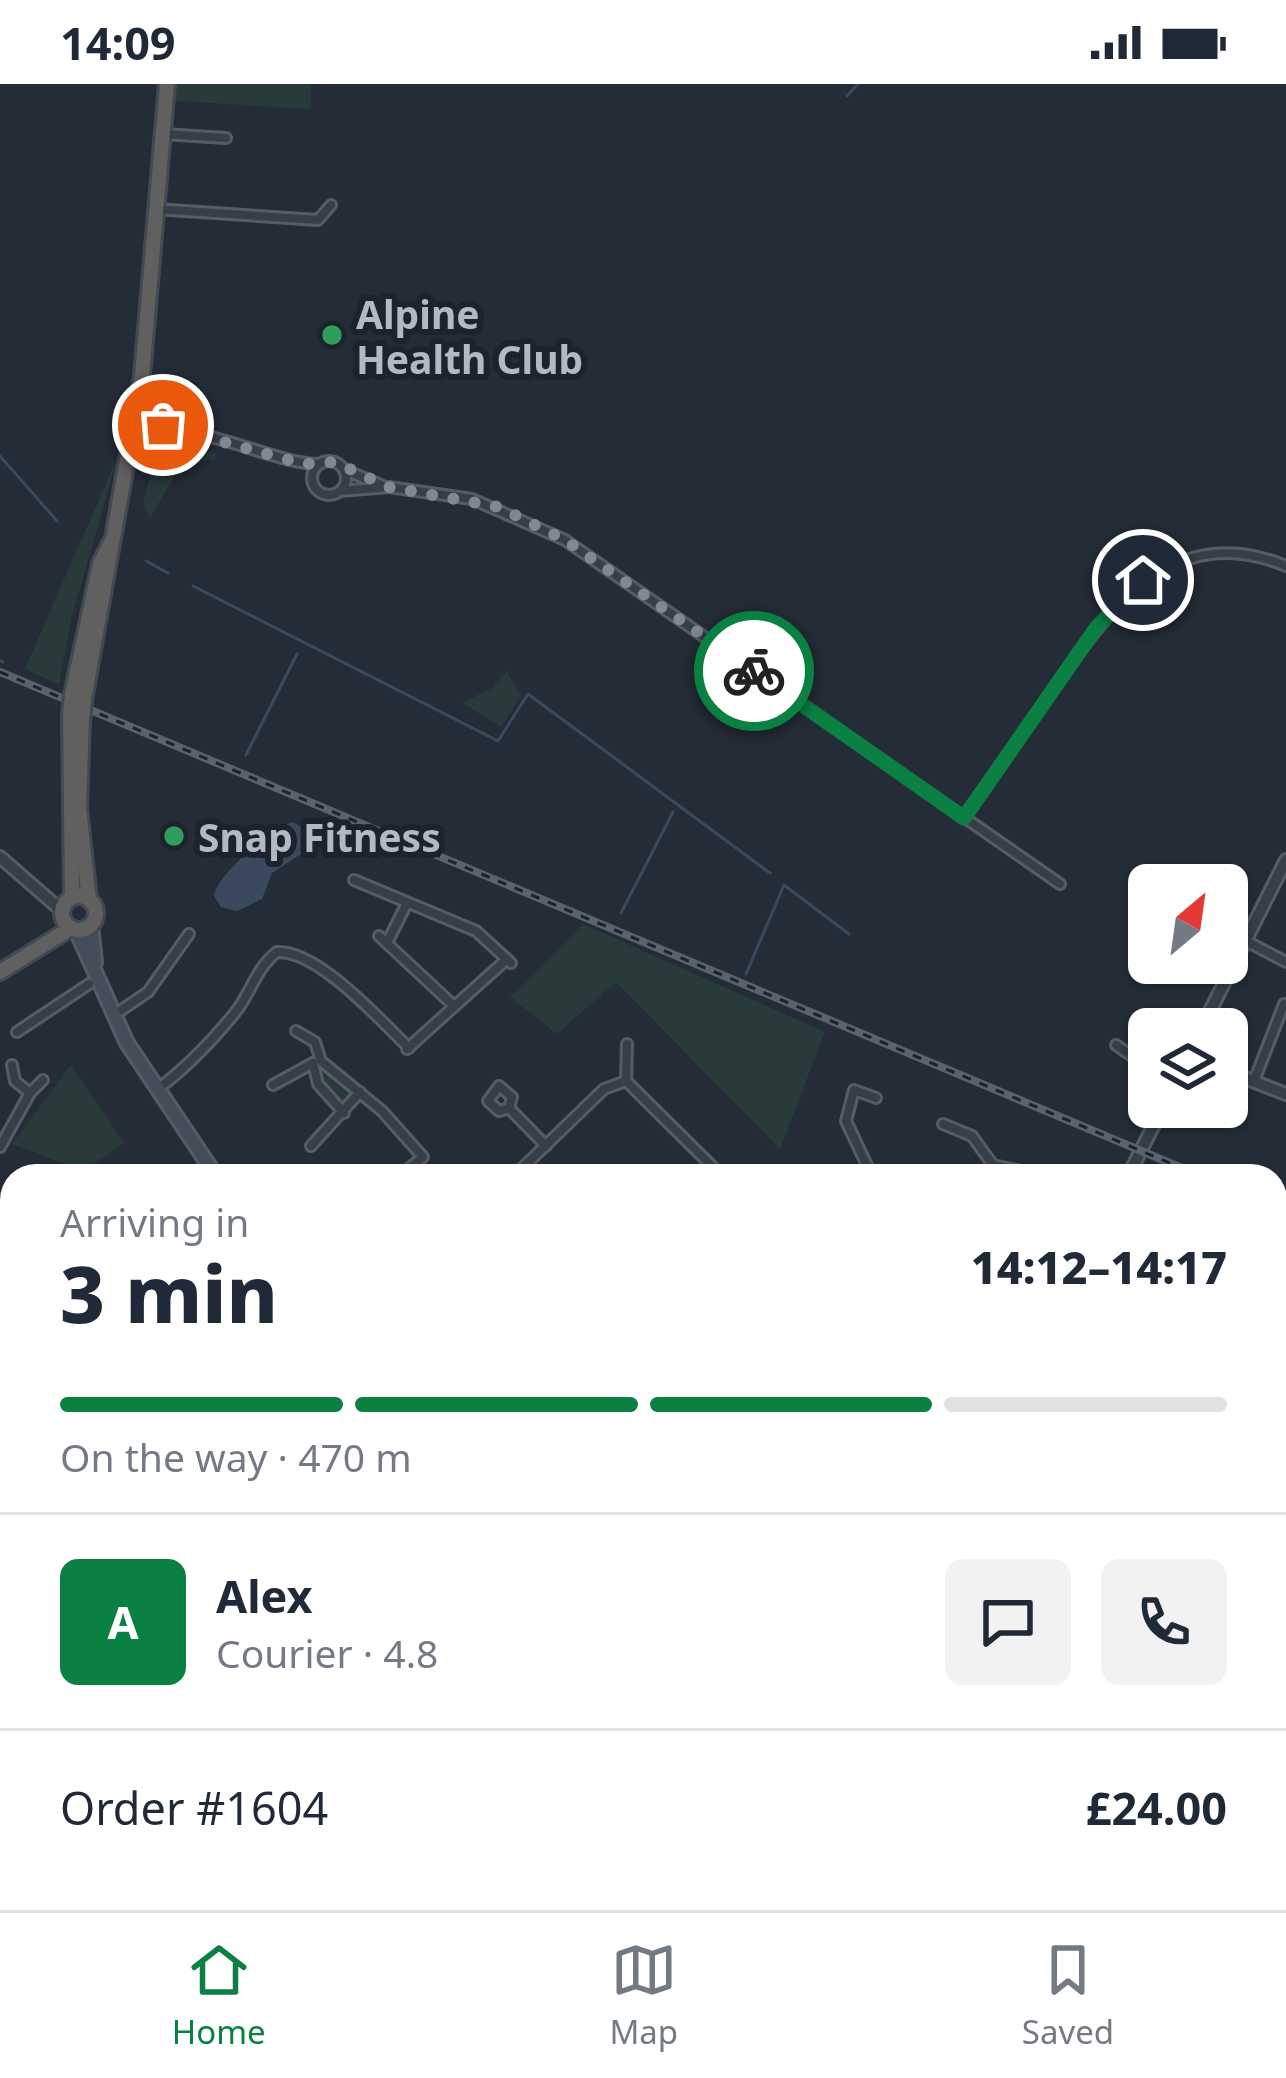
<!DOCTYPE html>
<meta charset="utf-8">
<style>
:root{--surface:#fff;--page:#f2f2f3;--text:#1f2937;--muted:#747a83;--line:#e0e1e3;--accent:#0b8043}
body{margin:0;font-family:"Noto Sans",sans-serif;background:var(--page);color:var(--text);height:100vh;display:flex;flex-direction:column;font-size:45px;white-space:nowrap}
*{box-sizing:border-box;margin:0}
p{font-size:39px;color:var(--muted)}
.icon{flex:none;width:66px;height:66px;fill:none;stroke:currentColor;stroke-width:2;stroke-linecap:round;stroke-linejoin:round}
.map{position:relative;flex:1;overflow:hidden}
.drawer{position:absolute;left:0px;top:1080px;width:1287px;height:747px;display:flex;flex-direction:column;background:var(--surface);border-radius:36px 36px 0 0;box-shadow:0 3px 9px #0004}
.drawer>*{flex:none}
.needle{width:78px;rotate:29deg}
.fabs{position:absolute;left:1128px;top:780px;display:grid;gap:24px}
.fabs a{display:grid;place-items:center;width:120px;height:120px;border-radius:18px;background:var(--surface);box-shadow:0 3px 9px #0004;font-size:60px}
.pin{position:absolute;display:grid;place-items:center;width:102px;height:102px;color:#fff;margin:-51px;border:6px solid #fff;border-radius:50%;box-shadow:0 3px 12px #0007}
.courier{position:absolute;display:grid;place-items:center;width:120px;height:120px;margin:-60px;border:9px solid #0b8043;border-radius:50%;background:#fff;color:#222;box-shadow:0 3px 15px #0007}
.head em{font-style:normal;font-weight:800}
.head div{display:flex;flex-direction:column-reverse}
.head{display:flex;align-items:center;justify-content:space-between;height:204px;padding:0 60px}
h1{font-size:78px;font-weight:800;line-height:90px}
.bar{display:grid;grid-template-columns:repeat(4,1fr);gap:18px 12px;align-content:center;height:144px;padding:0 60px}
.bar i{height:15px;border-radius:9px;background:var(--line)}
.bar .selected{background:var(--accent)}
.bar p{grid-column:span 4}
.line{display:flex;align-items:center;gap:30px;padding:0 60px;border-top:3px solid var(--line)}
.line div{flex:1}
.round{display:grid;place-items:center;flex:none;width:126px;height:126px;border-radius:18px;background:var(--page)}
.status{display:flex;justify-content:space-between;align-items:center;height:84px;padding:0 60px;background:var(--surface);direction:ltr}
.status svg{height:33px;fill:currentColor}
.dock{display:flex;justify-content:space-around;align-items:center;height:168px;border-top:3px solid var(--line);background:var(--surface);font-size:33px;color:var(--muted)}
.dock a{display:grid;justify-items:center;gap:6px}
.dock .selected{color:var(--accent)}
.map>svg:first-child{display:block}
.green{fill:#293a3a}
.water{fill:#3b495e}
.lines{fill:none;stroke-linecap:round;stroke-linejoin:round}
.stream{stroke:#3b495e;stroke-width:3}
.river{stroke:#3b495e;stroke-width:14}
.minor-casing{stroke:#555c65;stroke-width:14}
.tertiary-casing{stroke:#555c65;stroke-width:16}
.secondary-casing{stroke:#555c65;stroke-width:18}
.trunk-casing{stroke:#424952;stroke-width:20}
.minor{stroke:#373e47;stroke-width:8}
.tertiary{stroke:#373e47;stroke-width:10}
.secondary{stroke:#454d5a;stroke-width:12}
.trunk{stroke:#60605e;stroke-width:14}
.rail-casing{stroke:#59626e;stroke-width:8}
.rail{stroke:#1c232c;stroke-width:3;stroke-dasharray:9;stroke-linecap:butt}
.trunk-bridge-casing{stroke:#424952;stroke-width:20;stroke-linecap:butt}
.trunk-bridge{stroke:#60605e;stroke-width:14}
.done{stroke:#808892;stroke-width:12;stroke-dasharray:0 21.6}
.route{stroke:#0b8043;stroke-width:15}
.leisure-dot{fill:#2e9e5b;stroke:#1c232c;stroke-width:4.5}
.labels{text-anchor:middle;dominant-baseline:central;stroke-width:12;stroke-linejoin:round;paint-order:stroke}
.poi-label{font-size:39px;font-weight:bold;fill:#b2b9c3;stroke:#1c232c;text-anchor:start}
</style>
<div class="status"><b>14:09</b><svg viewBox="0 0 49 12"><path d="M0 12V9h3v3zM5 12V6h3v6zM10 12V3h3v9zM15 12V0h3v12zM26 1h20v11H26zM47 4h2v5h-2z"/></svg></div>
<div class="map">
<svg width="1286" height="1826" viewBox="0 0 1286 1826">
<rect width="100%" height="100%" fill="#242c37"/>
<g class="green">
<path d="M176,0H311V25L175,17Z"/>
<path d="M164,360L217,368L215,376H184L150,434L143,420L157,364Z"/>
<path d="M118,372L72,532L59,600L25,585Z"/>
<path d="M507,587L521,612L501,643L462,619L490,605Z"/>
<path d="M583,840L825,948L780,1065L616,898L557,950L510,913Z"/>
<path d="M71,981L124,1059L83,1087L12,1060Z"/>
<path d="M325,983L353,1008L344,1023L321,998L318,985Z"/>
<path d="M0,1760L12,1768V1815L0,1805Z"/>
<path d="M12,1815H75L90,1826H23Z"/>
<path d="M695,1815H814L805,1826H733Z"/>
</g>
<path class="water" d="M293,738L317,753L315,761L272,789L262,815L237,827L221,823L214,812C216,791 272,744 293,738Z"/>
<g class="lines">
<g class="stream">
<path d="M847,12L858,0"/>
<path d="M0,372L57,437"/>
<path d="M146,477L168,489"/>
<path d="M193,502L498,657L528,610L770,789"/>
<path d="M0,577L3,578"/>
<path d="M246,671L297,570"/>
<path d="M621,829L673,728"/>
<path d="M746,890L784,801L849,850"/>
</g>
<g class="river">
<path d="M0,1698L12,1709"/>
<path d="M135,1815L150,1826"/>
</g>
<g class="minor-casing">
<g id="minor">
<path d="M163,50L226,54"/>
<path d="M155,125L318,136L331,121"/>
<path d="M136,334L174,346"/>
<path d="M132,364C176,321 265,380 319,380"/>
<circle cx="329" cy="394" r="17"/>
<path d="M345,386L381,401"/>
<path d="M340,407L389,403L472,415L565,456L1060,800"/>
<path d="M963,734C992,693 1021,652 1049,611C1106,529 1170,434 1286,482"/>
<path d="M354,796L476,847L511,879"/>
<path d="M379,852L454,922"/>
<path d="M388,857L407,819"/>
<path d="M1246,857L1286,878"/>
<path d="M114,931L148,908L189,850"/>
<path d="M296,947L315,958L321,977L382,1027L423,1073L400,1092"/>
<path d="M17,948L89,900"/>
<path d="M1116,961L1149,984"/>
<path d="M407,965L507,875"/>
<path d="M313,979L318,1000L344,1029"/>
<path d="M12,981L15,997L30,1009L43,996"/>
<path d="M626,997L627,960"/>
<path d="M1254,997L1284,920"/>
<path d="M273,1001L313,979"/>
<path d="M159,1004C187,983 211,958 234,930C251,910 255,885 277,868C318,866 380,936 409,964"/>
<path d="M509,1024L499,1027L488,1017L499,1002L512,1013L509,1024L546,1062"/>
<path d="M943,1040L972,1052L993,1081"/>
<path d="M311,1062L360,1008"/>
<path d="M0,1063L30,1009"/>
<path d="M190,1092L207,1081"/>
<path d="M514,1092L604,1005L626,997L722,1092"/>
<path d="M872,1092L846,1037L854,1006L876,1014"/>
<path d="M977,1092L993,1081L1044,1092"/>
<path d="M0,1122L12,1126"/>
<path d="M0,1162L12,1165"/>
<path d="M0,1230L12,1235"/>
<path d="M1286,1230L1280,1243L1286,1251"/>
<path d="M1275,1307L1286,1315"/>
<path d="M1280,1310L1286,1299"/>
<path d="M0,1343L12,1336"/>
<path d="M0,1367L4,1362"/>
<path d="M0,1479L12,1460"/>
<path d="M1275,1490L1286,1496"/>
<path d="M1275,1619L1286,1542"/>
<path d="M1275,1628L1286,1632"/>
<path d="M0,1653L12,1666"/>
<path d="M1275,1790L1286,1797"/>
<path d="M223,1815L240,1826"/>
<path d="M472,1815L486,1826"/>
<path d="M1071,1815L1089,1826"/>
<path d="M1235,1815L1237,1826"/>
<path d="M833,1817L848,1826"/>
<path d="M894,1826L899,1815"/>
<path d="M1105,1826L1111,1815"/>
</g>
</g>
<g class="tertiary-casing">
<g id="tertiary">
<path d="M0,773L62,827"/>
<path d="M1201,945L1286,776"/>
<path d="M1227,987L1286,1010"/>
<path d="M1128,1092L1163,1023"/>
</g>
</g>
<g class="secondary-casing">
<g id="secondary">
<path d="M91,841L95,878"/>
<path d="M76,846L127,959L216,1092"/>
<path d="M612,1815L616,1826"/>
</g>
</g>
<g class="trunk-casing">
<g id="trunk">
<path d="M72,611L100,480L110,460"/>
<path d="M84,616L142,292L167,0"/>
<path d="M70,631L72,814"/>
<path d="M82,636L79,724L89,816"/>
<circle cx="79" cy="829" r="17"/>
<path d="M0,888L71,844"/>
</g>
</g>
<use href="#minor" class="minor"/>
<use href="#tertiary" class="tertiary"/>
<use href="#secondary" class="secondary"/>
<use href="#trunk" class="trunk"/>
<g class="rail-casing">
<g id="rail">
<path d="M0,588L1201,1092"/>
<path d="M1275,1123L1286,1128"/>
</g>
</g>
<use href="#rail" class="rail"/>
<g class="trunk-bridge-casing">
<g id="trunk-bridge">
<path d="M70,631L72,611"/>
<path d="M82,636L84,616"/>
</g>
</g>
<use href="#trunk-bridge" class="trunk-bridge"/>
</g>
<g class="lines">
<path class="done" d="M163,341L303,380L335,378L388,403L499,423L565,456L754,587"/>
<path class="route" d="M754,587L964,734L1096,544L1143,496"/>
</g>
<g class="leisure-dot">
<circle cx="332" cy="251" r="12"/>
<circle cx="174" cy="752" r="12"/>
</g>
<g class="labels">
<g class="poi-label">
<text x="356" y="229">Alpine<tspan x="356" dy="45">Health Club</tspan></text>
<text x="198" y="752">Snap Fitness</text>
</g>
</g>
</svg>
<div class="fabs">
<a><svg class="needle" viewBox="-14 -14 28 28"><path d="M0-13l5 13h-10z" fill="#e53935"/><path d="M0 13l5-13h-10z" fill="#747a83"/></svg></a>
<a><svg class="icon" aria-label="layers" viewBox="0 0 24 24"><path d="M12 4l9 5-9 5-9-5zM3 14l9 5 9-5"/></svg></a>
</div>
<div class="pin" style="left:163px;top:341px;background:#ea580c"><svg class="icon" aria-label="bag" viewBox="0 0 24 24"><path d="M5 8h14l-1 12H6zM9 8a3 3 0 0 1 6 0"/></svg></div>
<div class="pin" style="left:1143px;top:496px;background:#1f2937"><svg class="icon" aria-label="home" viewBox="0 0 24 24"><path d="M3 11l9-7 9 7M6 9v11h12V9"/></svg></div>
<div class="courier" style="left:754px;top:587px"><svg class="icon" aria-label="bike" viewBox="0 0 24 24"><circle cx="6" cy="16" r="4"/><circle cx="18" cy="16" r="4"/><path d="M6 16l4-8h5l3 8M10 8l3 8H6M13 5h3"/></svg></div>
<section class="drawer">
<div class="head"><div><h1>3 min</h1><p>Arriving in</p></div><em>14:12–14:17</em></div>
<div class="bar"><i class="selected"></i><i class="selected"></i><i class="selected"></i><i></i><p>On the way · 470 m</p></div>
<div class="line" style="height:216px"><b class="round" style="background:var(--accent);color:#fff">A</b><div><b>Alex</b><p>Courier · 4.8</p></div><a class="round"><svg class="icon" aria-label="chat" viewBox="0 0 24 24"><path d="M4 5h16v11H9l-5 4z"/></svg></a><a class="round"><svg class="icon" aria-label="phone" viewBox="0 0 24 24"><path d="M5 4h4l2 5-3 2q2 4 5 5l2-3 5 2v4C11 20 4 13 5 4z"/></svg></a></div>
<div class="line" style="height:156px"><div>Order #1604</div><b>£24.00</b></div>
</section>
</div>
<nav class="dock">
<a class="selected"><svg class="icon" aria-label="home" viewBox="0 0 24 24"><path d="M3 11l9-7 9 7M6 9v11h12V9"/></svg>Home</a>
<a><svg class="icon" aria-label="map" viewBox="0 0 24 24"><path d="M3 6l6-2 6 2 6-2v14l-6 2-6-2-6 2zM9 4v14M15 6v14"/></svg>Map</a>
<a><svg class="icon" aria-label="saved" viewBox="0 0 24 24"><path d="M7 4h10v16l-5-4-5 4z"/></svg>Saved</a>
</nav>
